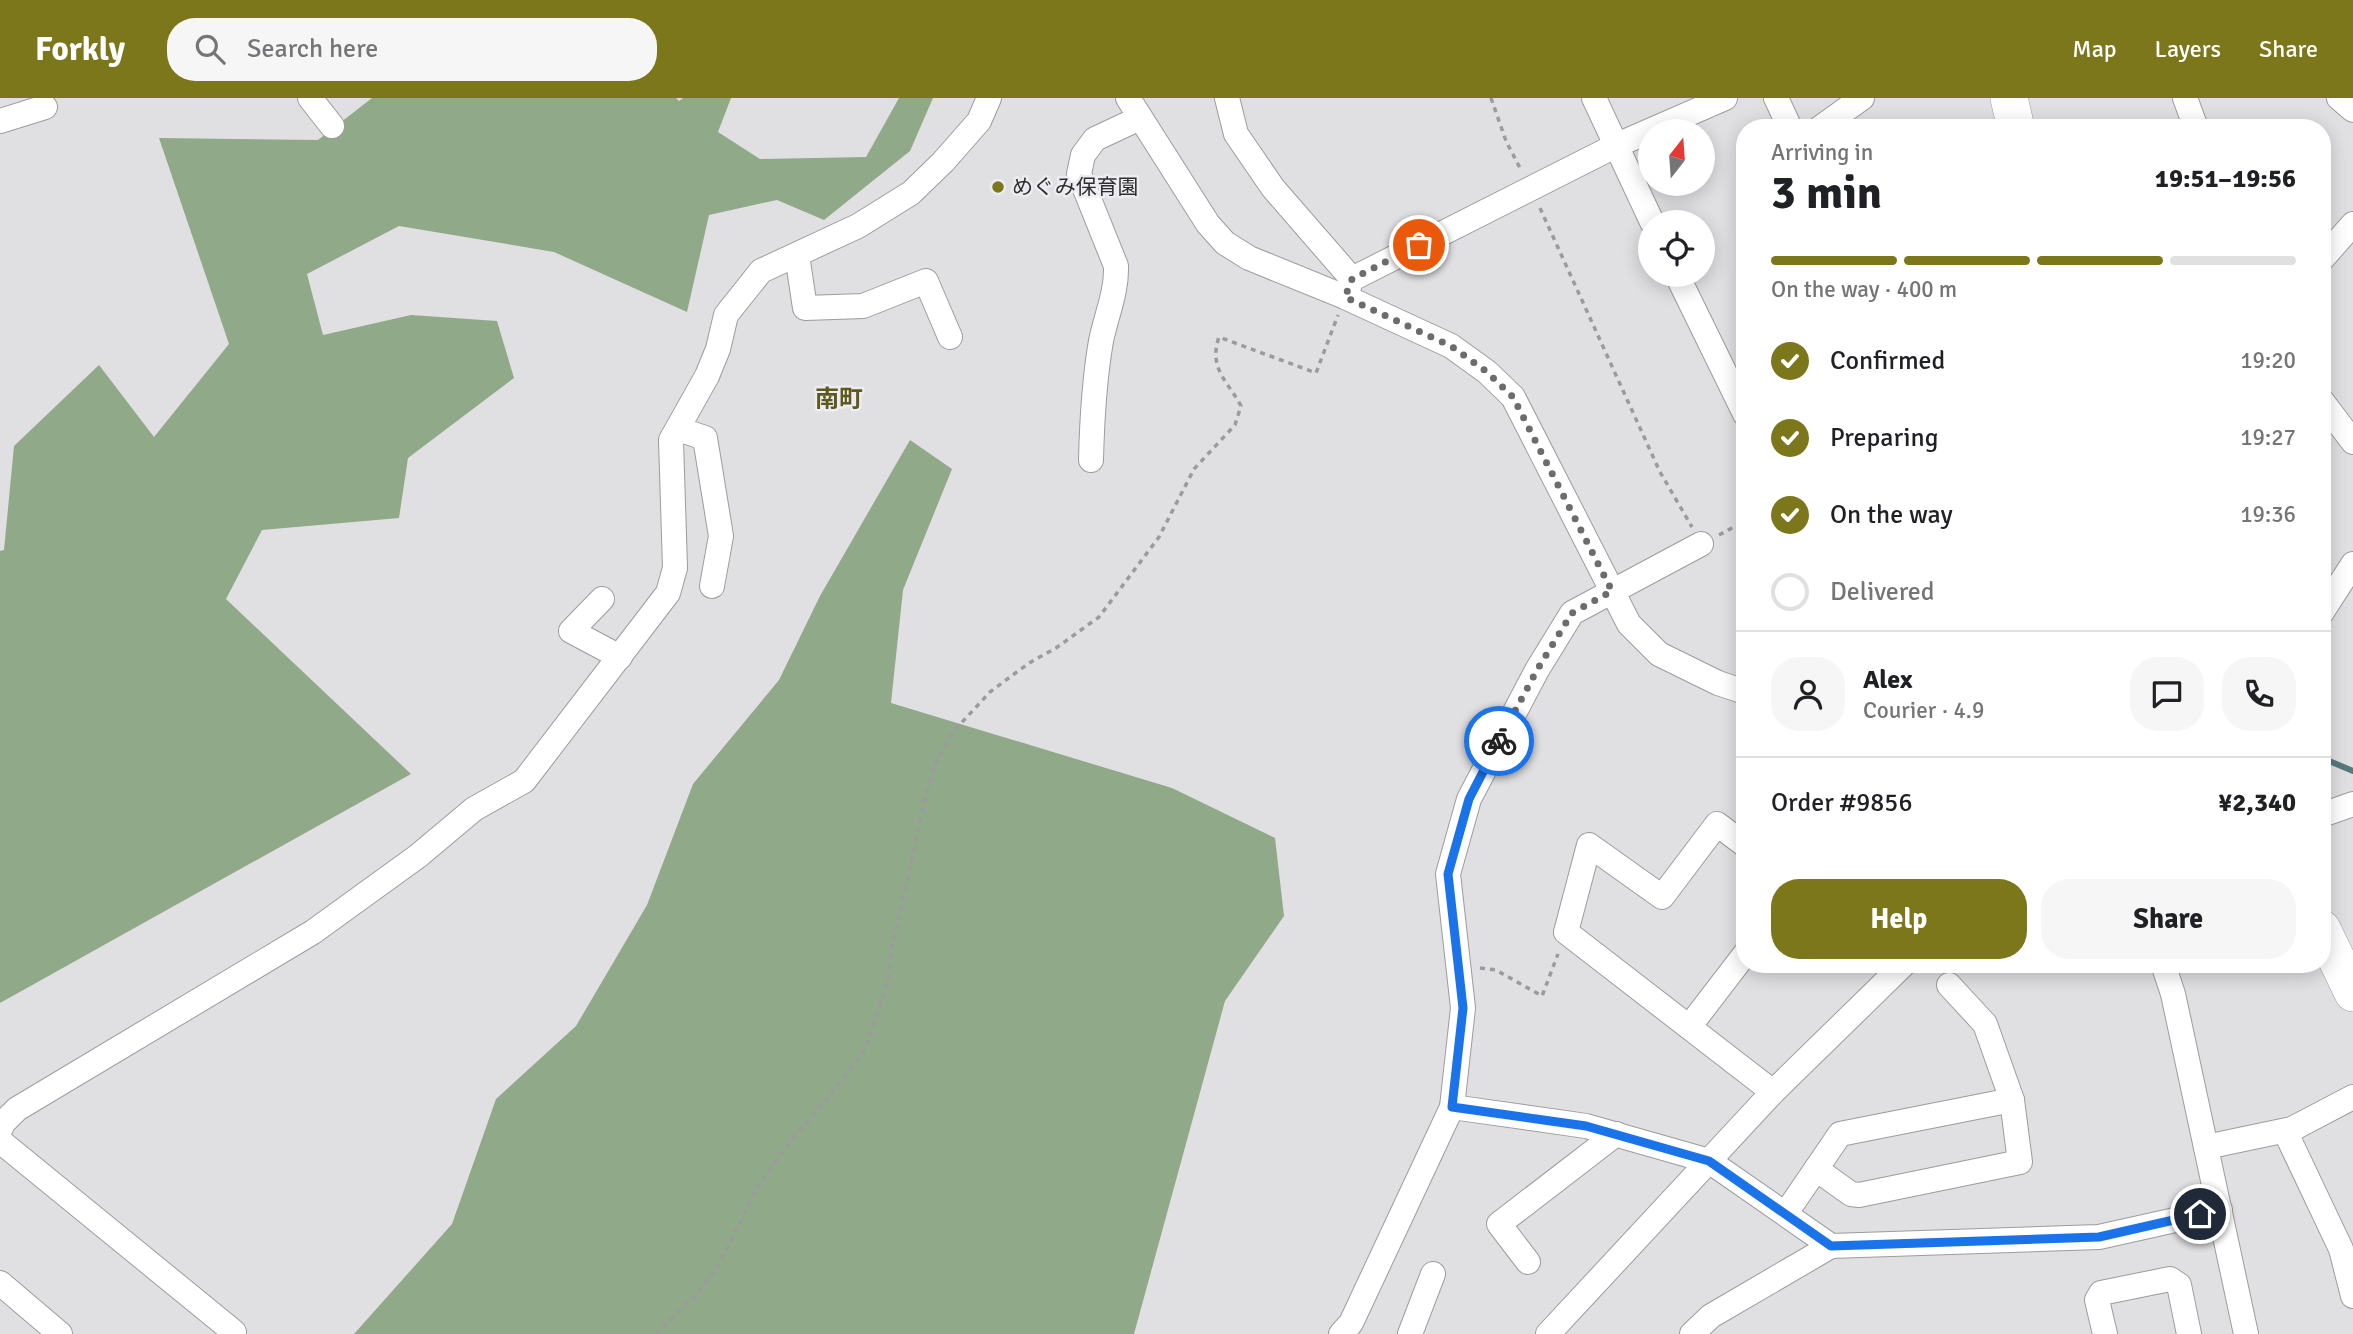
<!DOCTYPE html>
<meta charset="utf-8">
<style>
:root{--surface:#fff;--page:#f6f6f6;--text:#202124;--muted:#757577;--line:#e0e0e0;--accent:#7d771c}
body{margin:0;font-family:Signika,"Noto Sans JP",sans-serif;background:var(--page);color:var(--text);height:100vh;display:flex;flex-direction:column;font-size:26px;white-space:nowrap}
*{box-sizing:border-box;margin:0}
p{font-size:23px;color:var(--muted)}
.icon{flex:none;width:38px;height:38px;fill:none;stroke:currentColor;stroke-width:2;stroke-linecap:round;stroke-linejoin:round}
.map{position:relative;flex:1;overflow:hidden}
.panel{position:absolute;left:1736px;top:21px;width:595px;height:854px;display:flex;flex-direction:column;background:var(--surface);border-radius:28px;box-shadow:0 4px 18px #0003}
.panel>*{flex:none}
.needle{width:46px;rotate:17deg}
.tools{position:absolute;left:1638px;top:21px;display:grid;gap:14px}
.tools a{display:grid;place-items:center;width:77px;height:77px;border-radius:50%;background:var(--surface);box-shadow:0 4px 18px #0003;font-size:35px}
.pin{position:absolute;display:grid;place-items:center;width:60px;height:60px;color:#fff;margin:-30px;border:4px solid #fff;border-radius:50%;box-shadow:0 2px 7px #0007}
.courier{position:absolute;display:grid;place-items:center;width:70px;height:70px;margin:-35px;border:5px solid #1a73e8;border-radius:50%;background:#fff;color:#222;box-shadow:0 2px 9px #0007}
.headline em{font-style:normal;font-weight:700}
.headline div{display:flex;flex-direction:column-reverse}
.headline{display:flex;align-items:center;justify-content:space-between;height:119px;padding:0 35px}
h1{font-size:46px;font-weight:700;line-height:52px}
.bar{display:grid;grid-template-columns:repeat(4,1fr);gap:10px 7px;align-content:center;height:84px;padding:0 35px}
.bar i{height:9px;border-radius:5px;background:var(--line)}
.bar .current{background:var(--accent)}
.bar p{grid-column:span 4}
.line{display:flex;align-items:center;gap:18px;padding:0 35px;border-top:2px solid var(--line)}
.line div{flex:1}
.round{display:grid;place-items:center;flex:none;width:74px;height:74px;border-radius:28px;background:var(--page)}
ol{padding:0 35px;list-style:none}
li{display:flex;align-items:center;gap:21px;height:77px}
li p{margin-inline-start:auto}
li .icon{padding:7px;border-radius:50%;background:var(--accent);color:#fff;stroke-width:4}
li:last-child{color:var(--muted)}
li i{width:38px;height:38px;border:4px solid var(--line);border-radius:50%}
.primary-button{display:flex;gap:14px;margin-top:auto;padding:14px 35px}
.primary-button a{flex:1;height:80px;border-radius:28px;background:var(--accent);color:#fff;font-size:28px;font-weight:700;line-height:80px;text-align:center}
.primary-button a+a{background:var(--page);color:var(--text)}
header{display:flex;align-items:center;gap:42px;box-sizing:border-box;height:98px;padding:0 35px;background:var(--accent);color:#fff}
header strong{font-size:33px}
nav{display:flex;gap:38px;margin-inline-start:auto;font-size:24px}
.search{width:490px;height:63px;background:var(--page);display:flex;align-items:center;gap:18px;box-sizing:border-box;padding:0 24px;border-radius:28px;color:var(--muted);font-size:26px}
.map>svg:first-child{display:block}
.forest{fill:#90a989}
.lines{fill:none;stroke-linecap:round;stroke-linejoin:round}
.stream{stroke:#577a7d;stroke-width:6}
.minor-casing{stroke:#9c9c9f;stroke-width:26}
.highway-casing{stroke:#9c9c9f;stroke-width:38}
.path{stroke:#9b9a9d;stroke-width:3.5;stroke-dasharray:5 5;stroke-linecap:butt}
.minor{stroke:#fff;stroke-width:24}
.highway{stroke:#fff;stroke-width:37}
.done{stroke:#6c6c6e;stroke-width:7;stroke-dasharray:0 12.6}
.route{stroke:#1a73e8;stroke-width:9}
.poi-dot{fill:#7d771c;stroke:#ededf1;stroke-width:2.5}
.labels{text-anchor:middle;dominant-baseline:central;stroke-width:5;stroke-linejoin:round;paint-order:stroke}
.poi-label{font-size:21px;fill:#2e2d2f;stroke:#ededf1;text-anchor:start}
.quarter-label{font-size:24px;font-weight:bold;fill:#5d591d;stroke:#ededf1}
</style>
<header>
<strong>Forkly</strong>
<div class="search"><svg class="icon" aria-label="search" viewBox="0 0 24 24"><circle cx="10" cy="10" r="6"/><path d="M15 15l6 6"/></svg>Search here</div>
<nav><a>Map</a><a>Layers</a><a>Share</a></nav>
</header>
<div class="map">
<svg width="2353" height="1236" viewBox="0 0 2353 1236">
<rect width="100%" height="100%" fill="#e0e0e3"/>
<g class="forest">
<path d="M372,0H676L679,3L683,0H731L718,34L760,61L866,59L899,0H933L910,53L824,122L777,102L709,117L687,214L554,154L399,128L307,176L323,237L411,217L497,223L514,280L408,360L399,420L262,432L226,501L411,676L0,905V453L4,452L14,348L99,267L154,339L229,246L159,40L318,42Z"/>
<path d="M910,342L952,371L903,492L891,605L1172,690L1275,740L1284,818L1225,903L1134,1236H354L452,1126L496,1001L576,928L647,807L693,686L779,582L820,498Z"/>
</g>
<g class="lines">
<path class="stream" d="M2322,660L2353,673"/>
<g class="minor-casing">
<g id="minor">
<path d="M310,0L332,28"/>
<path d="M1128,0L1208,126L1225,145L1249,160L1345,199L1451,248L1487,274L1513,299L1629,526L1659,556L1718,585L1745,594"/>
<path d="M1227,0L1236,36L1273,90L1352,181"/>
<path d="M1594,0L1652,124"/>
<path d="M1776,0L1790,30"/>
<path d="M2185,0L2196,30"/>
<path d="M2339,0L2353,12"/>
<path d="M0,23L45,9"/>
<path d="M1820,30L1862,0"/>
<path d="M797,157L805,210L863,208L926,183L950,239"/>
<path d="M2322,161L2353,126"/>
<path d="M1677,177L1745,316"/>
<path d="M1345,199L1352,181L1615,48L1725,0"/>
<path d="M2322,303L2353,344"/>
<path d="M678,331L705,340L721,438L712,488"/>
<path d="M1091,362C1092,321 1094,283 1101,243C1106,218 1117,194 1116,168L1079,76L1083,57L1095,41L1140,20"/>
<path d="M602,501L571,533L620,559"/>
<path d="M2322,514L2353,466"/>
<path d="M2322,717L2353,706"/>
<path d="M1745,747L1717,726L1662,799L1589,747L1566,834L1773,994"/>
<path d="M2163,866L2173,896L2246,1236"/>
<path d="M1689,929L1745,856"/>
<path d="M1452,1009L1586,1028L1709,1063L1831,1148L2099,1139L2220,1112"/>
<path d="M0,1032L3,1025L17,1011L313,834L418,758L474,711L524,683L668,495L675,470L671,342L707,278L718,251L726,217L761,173L858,128L911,95L943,64L979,23L989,0"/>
<path d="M2285,1033L2341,1151L2353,1198"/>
<path d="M0,1043L234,1234L233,1236"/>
<path d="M2206,1049L2292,1031L2353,999"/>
<path d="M1816,1071L1851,1096L1859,1097L2020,1064L2012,1002L1985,926L1949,887"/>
<path d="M1786,1115L1840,1036L2012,1002"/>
<path d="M1528,1164L1499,1126L1616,1036"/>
<path d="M0,1185L60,1236"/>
<path d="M1341,1236L1351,1225L1452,1009L1463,910L1448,776L1469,701L1537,572L1572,515L1701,446"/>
<path d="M1410,1236L1433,1176"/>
<path d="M1548,1236L1773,994L1904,866"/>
<path d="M1692,1236L1711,1218L1831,1148"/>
<path d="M2105,1236L2097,1202L2101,1195L2170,1181L2179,1187L2189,1236"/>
</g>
</g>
<g class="highway-casing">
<g id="highway">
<path d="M2009,0L2016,30"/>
<path d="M2322,831L2353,895"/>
</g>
</g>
<g class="path">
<path d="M1491,0L1506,43L1521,72"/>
<path d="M1540,110L1660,374L1692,429"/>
<path d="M1719,437L1745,423"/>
<path d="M1480,870L1496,872L1542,898L1558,856"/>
<path d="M656,1236L697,1196L719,1167L757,1090L782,1054L831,996L866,950L888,883L891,854L926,697L936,664L953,634L990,594L1029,565L1056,550L1099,519L1159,439L1194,371L1235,327L1241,308C1228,283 1208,271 1219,239L1316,275L1338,217"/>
</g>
<use href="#minor" class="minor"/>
<use href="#highway" class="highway"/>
</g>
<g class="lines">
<path class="done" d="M1419,147L1352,181L1345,199L1451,248L1487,274L1513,299L1612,493L1572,515L1537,572L1499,643"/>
<path class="route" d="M1499,643L1469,701L1448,776L1463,910L1452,1009L1586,1028L1709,1063L1831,1148L2099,1139L2200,1116"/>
</g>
<circle class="poi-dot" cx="998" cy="89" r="7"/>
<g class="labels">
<g class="poi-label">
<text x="1012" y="89">めぐみ保育園</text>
</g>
<g class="quarter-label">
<text x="839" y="301">南町</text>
</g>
</g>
</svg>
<div class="tools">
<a><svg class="needle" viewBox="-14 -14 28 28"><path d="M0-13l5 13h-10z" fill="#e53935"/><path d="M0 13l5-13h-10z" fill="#757577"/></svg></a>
<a><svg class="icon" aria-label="locate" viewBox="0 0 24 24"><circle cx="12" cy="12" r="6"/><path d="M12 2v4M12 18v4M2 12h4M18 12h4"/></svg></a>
</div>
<div class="pin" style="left:1419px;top:147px;background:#ea580c"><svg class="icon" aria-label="bag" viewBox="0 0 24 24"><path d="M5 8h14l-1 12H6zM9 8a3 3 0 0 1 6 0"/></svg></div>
<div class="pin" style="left:2200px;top:1116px;background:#1f2937"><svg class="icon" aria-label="home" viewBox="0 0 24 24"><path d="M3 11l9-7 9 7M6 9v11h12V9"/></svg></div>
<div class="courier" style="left:1499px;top:643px"><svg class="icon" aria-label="bike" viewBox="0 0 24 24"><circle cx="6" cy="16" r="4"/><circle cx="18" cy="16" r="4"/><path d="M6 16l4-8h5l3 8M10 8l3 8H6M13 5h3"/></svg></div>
<section class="panel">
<div class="headline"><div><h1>3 min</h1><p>Arriving in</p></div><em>19:51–19:56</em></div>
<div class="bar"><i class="current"></i><i class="current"></i><i class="current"></i><i></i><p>On the way · 400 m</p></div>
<ol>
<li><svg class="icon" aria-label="check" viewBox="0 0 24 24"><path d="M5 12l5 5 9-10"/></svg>Confirmed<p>19:20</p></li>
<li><svg class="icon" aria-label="check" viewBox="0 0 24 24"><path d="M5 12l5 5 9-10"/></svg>Preparing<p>19:27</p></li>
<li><svg class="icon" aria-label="check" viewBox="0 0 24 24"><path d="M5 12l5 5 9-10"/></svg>On the way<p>19:36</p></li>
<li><i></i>Delivered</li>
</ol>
<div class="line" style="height:126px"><a class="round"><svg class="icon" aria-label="person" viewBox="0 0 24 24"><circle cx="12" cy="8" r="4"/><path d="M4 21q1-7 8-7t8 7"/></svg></a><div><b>Alex</b><p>Courier · 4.9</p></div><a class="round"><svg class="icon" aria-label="chat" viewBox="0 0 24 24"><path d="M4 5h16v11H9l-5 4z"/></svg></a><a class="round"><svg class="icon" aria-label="phone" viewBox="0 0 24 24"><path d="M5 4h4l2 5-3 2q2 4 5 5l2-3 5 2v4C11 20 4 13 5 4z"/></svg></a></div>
<div class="line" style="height:91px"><div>Order #9856</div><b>¥2,340</b></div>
<div class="primary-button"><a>Help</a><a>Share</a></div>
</section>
</div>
